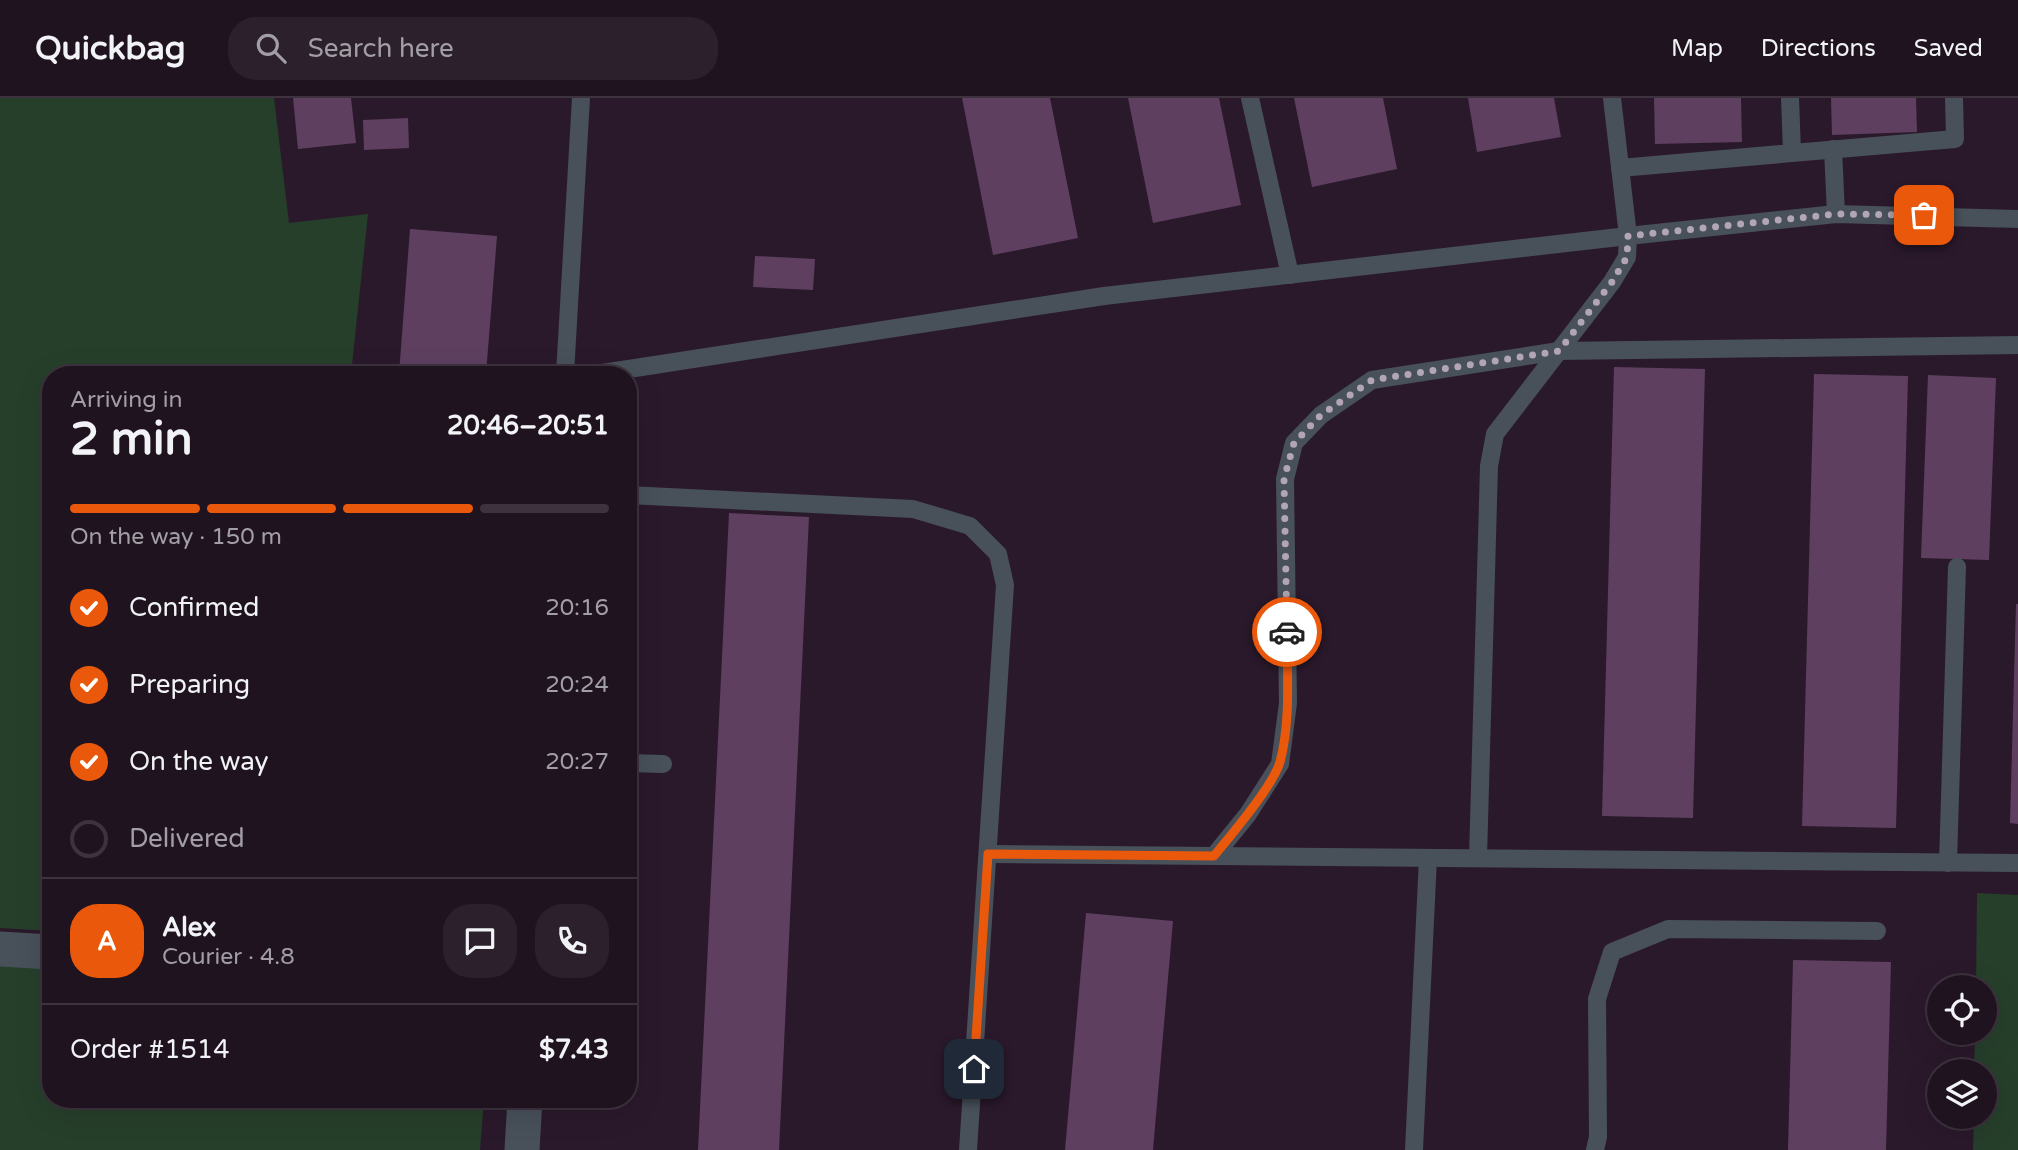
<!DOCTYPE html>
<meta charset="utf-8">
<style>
:root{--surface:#201320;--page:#2d202d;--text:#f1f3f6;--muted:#a29ea5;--line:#3d323e;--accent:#ea580c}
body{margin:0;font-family:"Varela Round",sans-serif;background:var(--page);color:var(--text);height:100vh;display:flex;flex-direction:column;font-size:26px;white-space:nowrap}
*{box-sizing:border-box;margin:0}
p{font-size:23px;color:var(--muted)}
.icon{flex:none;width:38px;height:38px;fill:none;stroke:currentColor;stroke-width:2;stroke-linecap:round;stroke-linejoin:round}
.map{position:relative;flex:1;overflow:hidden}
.details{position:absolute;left:42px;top:268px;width:595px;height:742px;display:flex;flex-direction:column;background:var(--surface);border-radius:28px;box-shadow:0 7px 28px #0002,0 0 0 2px var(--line)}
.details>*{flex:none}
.buttons{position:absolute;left:1927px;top:877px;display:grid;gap:14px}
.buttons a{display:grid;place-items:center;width:70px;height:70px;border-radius:50%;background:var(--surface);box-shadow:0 7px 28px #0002,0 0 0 2px var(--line);font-size:35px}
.pin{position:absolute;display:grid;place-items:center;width:60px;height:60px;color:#fff;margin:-30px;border-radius:14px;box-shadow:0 4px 10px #0006}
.courier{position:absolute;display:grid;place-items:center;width:70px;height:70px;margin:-35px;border:5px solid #ea580c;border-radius:50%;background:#fff;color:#222;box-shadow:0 2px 9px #0007}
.headline em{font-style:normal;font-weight:800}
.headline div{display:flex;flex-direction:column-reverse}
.headline{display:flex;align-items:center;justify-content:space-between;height:119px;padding:0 28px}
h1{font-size:46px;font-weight:800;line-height:52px}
.bar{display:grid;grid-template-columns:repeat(4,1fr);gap:10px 7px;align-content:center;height:84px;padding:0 28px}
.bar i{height:9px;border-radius:5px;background:var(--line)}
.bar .on{background:var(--accent)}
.bar p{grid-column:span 4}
.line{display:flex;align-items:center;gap:18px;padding:0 28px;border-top:2px solid var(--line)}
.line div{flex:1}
.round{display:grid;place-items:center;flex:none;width:74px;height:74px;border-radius:28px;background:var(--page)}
ol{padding:0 28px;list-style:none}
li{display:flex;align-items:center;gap:21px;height:77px}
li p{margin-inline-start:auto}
li .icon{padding:7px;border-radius:50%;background:var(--accent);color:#fff;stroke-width:4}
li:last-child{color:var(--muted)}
li i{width:38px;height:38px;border:4px solid var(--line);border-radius:50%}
header{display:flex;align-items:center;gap:42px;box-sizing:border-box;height:98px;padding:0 35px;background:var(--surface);border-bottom:2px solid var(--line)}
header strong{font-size:33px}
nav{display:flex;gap:38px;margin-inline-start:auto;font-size:24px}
.search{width:490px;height:63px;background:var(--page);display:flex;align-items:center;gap:18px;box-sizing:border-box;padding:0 24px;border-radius:28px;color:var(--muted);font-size:26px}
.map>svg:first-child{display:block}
.green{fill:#263f2b}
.building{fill:#5e3f60}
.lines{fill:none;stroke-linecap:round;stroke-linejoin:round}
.service{stroke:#48505a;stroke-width:18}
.minor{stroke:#48505a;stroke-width:35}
.done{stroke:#b2a5b4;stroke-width:7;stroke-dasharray:0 12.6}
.route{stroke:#ea580c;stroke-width:9}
</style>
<header>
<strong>Quickbag</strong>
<div class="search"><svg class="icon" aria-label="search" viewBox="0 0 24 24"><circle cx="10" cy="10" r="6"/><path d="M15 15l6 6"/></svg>Search here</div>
<nav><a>Map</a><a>Directions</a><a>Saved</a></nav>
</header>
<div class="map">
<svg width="2018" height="1052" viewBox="0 0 2018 1052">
<rect width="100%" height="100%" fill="#2a192b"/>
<g class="green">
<path d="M0,0H274L289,125L368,116L351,276H51V833L0,830Z"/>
<path d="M1977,795L2018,797V1052H1973L1974,1019L1984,1018V973H1974L1975,935L1984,934V889H1976Z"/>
<path d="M0,864L51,867V1001H484L480,1052H0Z"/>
</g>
<g class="building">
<path d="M293,0H351L356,45L298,51Z"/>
<path d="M962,0H1050L1078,140L993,157Z"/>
<path d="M1128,0H1219L1241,107L1153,125Z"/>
<path d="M1294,0H1383L1397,71L1312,89Z"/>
<path d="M1468,0H1554L1561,39L1477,54Z"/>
<path d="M1654,0H1741L1742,44L1655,46Z"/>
<path d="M1831,0H1916L1917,34L1832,37Z"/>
<path d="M408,20L409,50L364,52L363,22Z"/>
<path d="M410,131L497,138L486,276H399Z"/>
<path d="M755,158L815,161L813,192L753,189Z"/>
<path d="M1614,269L1705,271L1693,720L1602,718Z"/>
<path d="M1814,276L1908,278L1896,730L1802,728Z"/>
<path d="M1928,277L1996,280L1989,462L1921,460Z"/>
<path d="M729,415L809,419L779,1052H698Z"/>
<path d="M2016,506H2018V726L2010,725Z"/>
<path d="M1086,815L1173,823L1153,1052H1065Z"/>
<path d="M1793,862L1891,864L1886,1052H1788Z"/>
</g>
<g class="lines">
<g class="service">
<path d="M1250,0L1290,177"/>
<path d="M1790,0L1792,54"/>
<path d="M1833,51L1836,116"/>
<path d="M1620,70L1955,41L1954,0"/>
<path d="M565,276L581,0"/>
<path d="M596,276L1104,198L1628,138L1836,116L2018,121"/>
<path d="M628,397L913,411L970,428L998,456L1005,487L968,1052"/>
<path d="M628,665L663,666"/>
<path d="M988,756L2018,765"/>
<path d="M1214,758L1248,716L1280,666L1288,605L1285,381L1294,345L1321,317L1372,282L1559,253L2018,247"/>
<path d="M1478,760L1489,368L1495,336L1612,184L1627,159L1628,138L1612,0"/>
<path d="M1948,765L1957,469"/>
<path d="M1414,1052L1428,760"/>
<path d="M1595,1052L1598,1039L1597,901L1612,854L1668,831L1877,833"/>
</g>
<g class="minor">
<path d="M0,851L51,854"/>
<path d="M522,1052L525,1001"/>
</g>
</g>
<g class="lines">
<path class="done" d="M1287,534L1284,381L1294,345L1321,317L1372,282L1559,253L1612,184L1627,159L1628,138L1836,116L1924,117"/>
<path class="route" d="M974,971L988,756L1214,758C1231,737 1273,688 1280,664C1291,623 1287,576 1287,534"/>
</g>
</svg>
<div class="buttons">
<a><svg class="icon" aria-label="locate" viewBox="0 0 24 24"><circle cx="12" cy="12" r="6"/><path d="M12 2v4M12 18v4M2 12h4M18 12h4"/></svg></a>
<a><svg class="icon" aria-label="layers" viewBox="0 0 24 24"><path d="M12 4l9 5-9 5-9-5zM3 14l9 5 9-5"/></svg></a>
</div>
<div class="pin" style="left:1924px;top:117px;background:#ea580c"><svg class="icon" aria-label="bag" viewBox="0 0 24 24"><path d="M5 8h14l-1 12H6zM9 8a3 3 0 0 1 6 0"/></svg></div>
<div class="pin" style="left:974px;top:971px;background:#1f2937"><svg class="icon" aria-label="home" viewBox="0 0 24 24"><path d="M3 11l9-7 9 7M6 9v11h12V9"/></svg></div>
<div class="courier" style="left:1287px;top:534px"><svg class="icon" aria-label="car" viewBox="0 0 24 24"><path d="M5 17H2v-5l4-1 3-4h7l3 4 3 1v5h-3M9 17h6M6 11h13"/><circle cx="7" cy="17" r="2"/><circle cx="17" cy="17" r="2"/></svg></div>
<section class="details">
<div class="headline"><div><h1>2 min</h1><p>Arriving in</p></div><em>20:46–20:51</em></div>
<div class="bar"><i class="on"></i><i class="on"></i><i class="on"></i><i></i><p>On the way · 150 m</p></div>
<ol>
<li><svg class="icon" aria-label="check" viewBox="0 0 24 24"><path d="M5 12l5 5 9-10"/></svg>Confirmed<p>20:16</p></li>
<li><svg class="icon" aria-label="check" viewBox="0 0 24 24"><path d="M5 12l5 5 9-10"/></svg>Preparing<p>20:24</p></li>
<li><svg class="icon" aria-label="check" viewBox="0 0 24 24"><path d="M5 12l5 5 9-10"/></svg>On the way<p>20:27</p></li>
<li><i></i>Delivered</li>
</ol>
<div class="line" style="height:126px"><b class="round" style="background:var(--accent);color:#fff">A</b><div><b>Alex</b><p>Courier · 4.8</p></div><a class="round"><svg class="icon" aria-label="chat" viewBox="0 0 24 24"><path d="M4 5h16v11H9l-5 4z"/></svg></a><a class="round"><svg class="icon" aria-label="phone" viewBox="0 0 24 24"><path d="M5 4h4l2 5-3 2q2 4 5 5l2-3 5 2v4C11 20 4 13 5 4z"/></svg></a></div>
<div class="line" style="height:91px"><div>Order #1514</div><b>$7.43</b></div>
</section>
</div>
